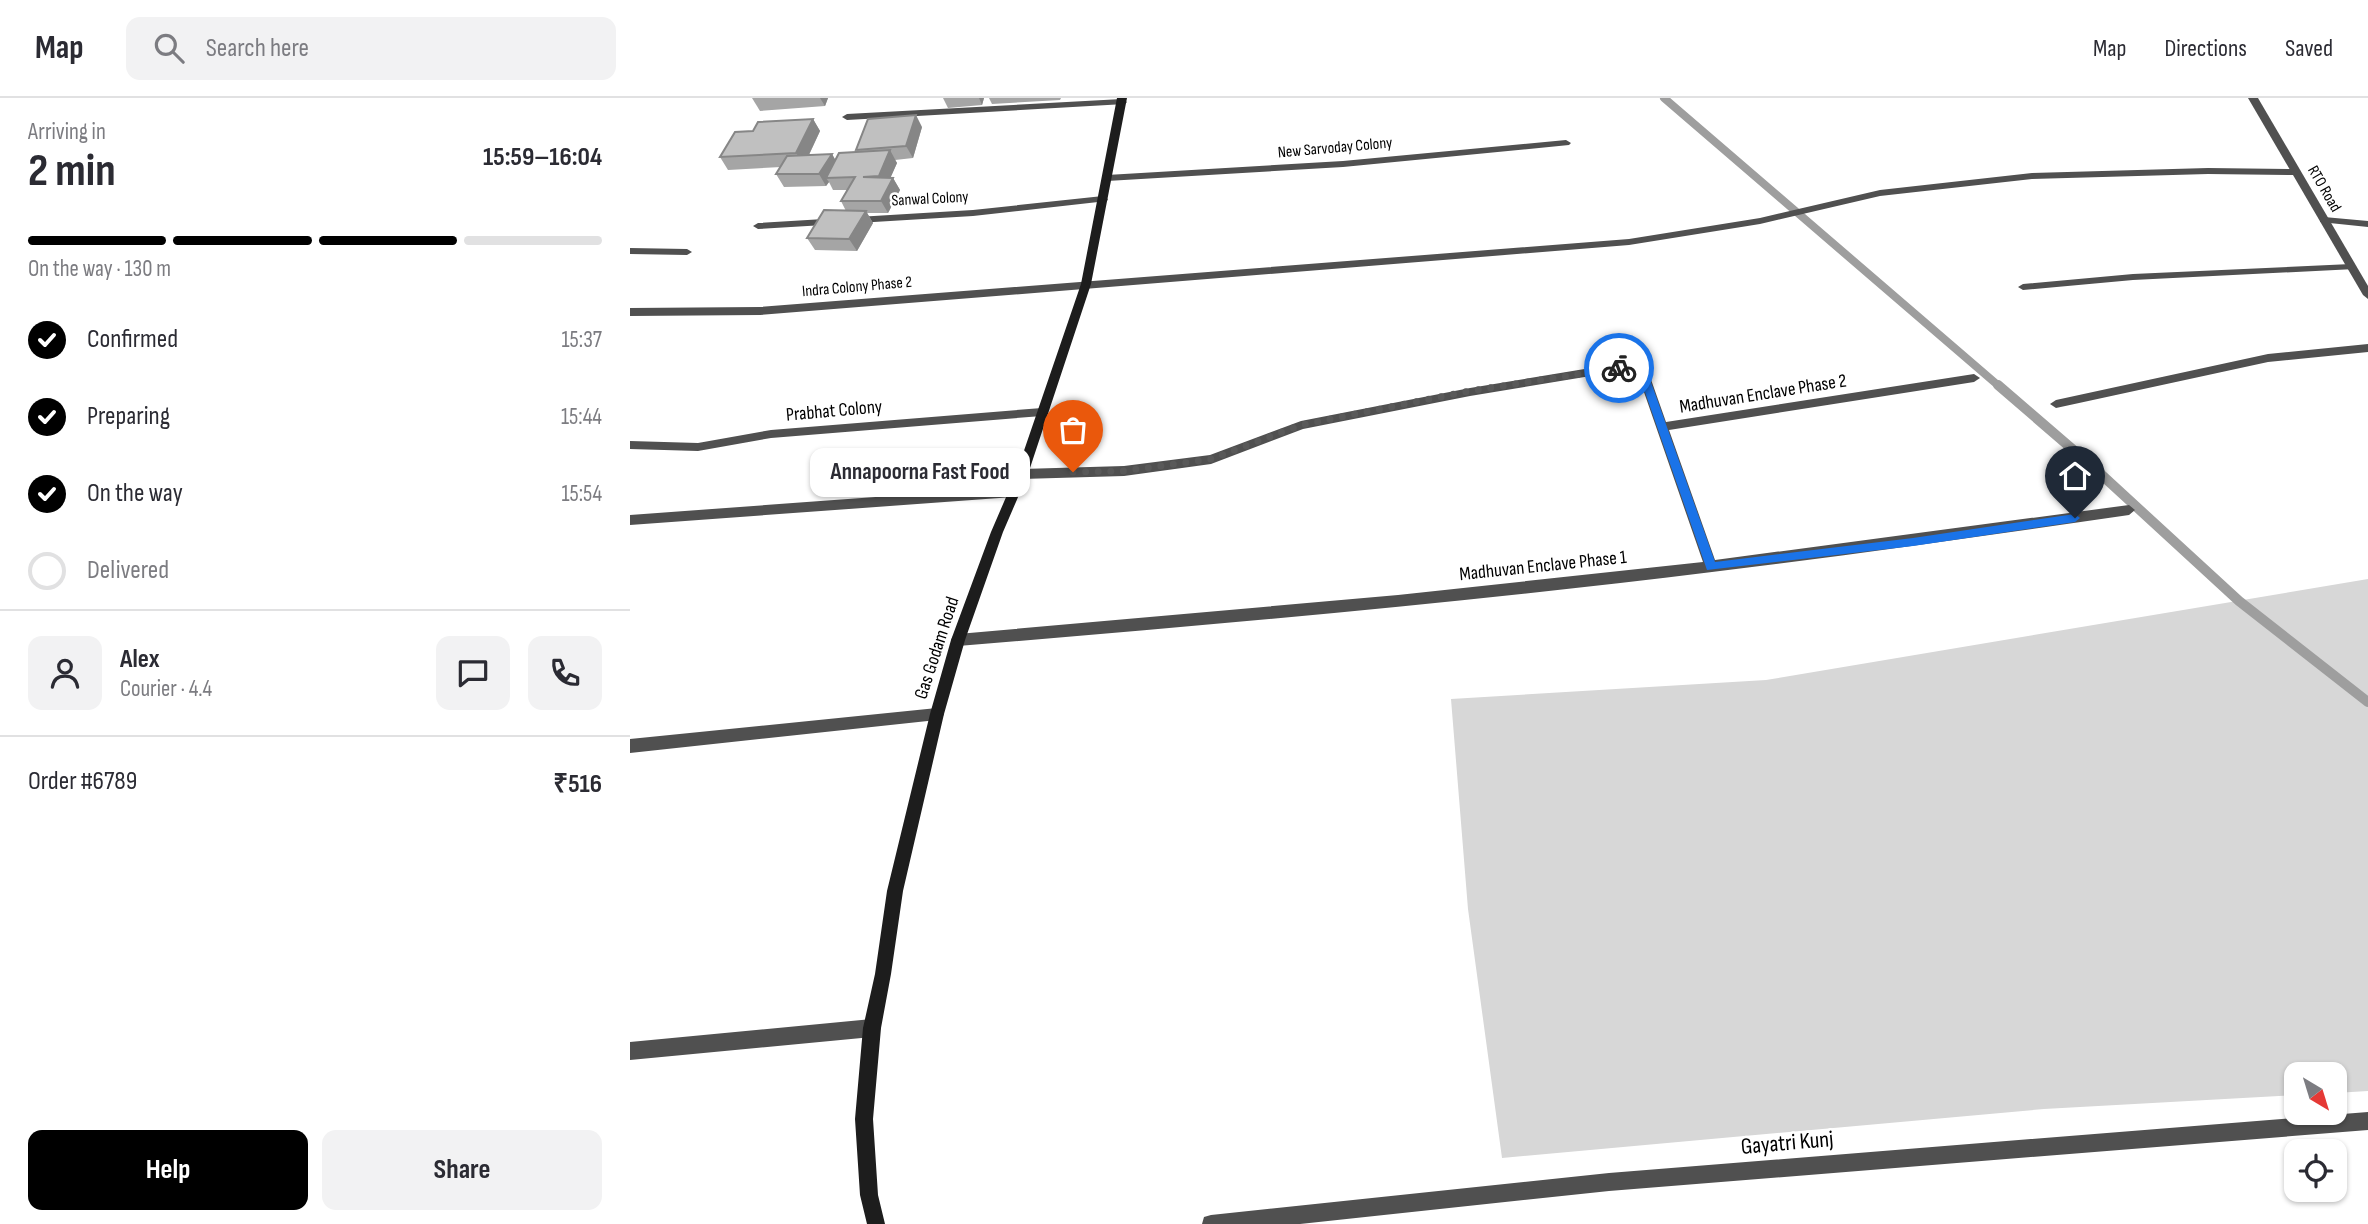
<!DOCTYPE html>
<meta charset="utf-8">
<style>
:root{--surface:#fff;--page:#f2f2f3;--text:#2b2b33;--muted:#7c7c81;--line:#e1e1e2;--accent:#000}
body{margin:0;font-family:"Sofia Sans Condensed",sans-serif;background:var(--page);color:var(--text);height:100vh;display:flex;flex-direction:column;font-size:26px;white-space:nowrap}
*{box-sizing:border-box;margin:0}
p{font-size:23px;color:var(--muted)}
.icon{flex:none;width:38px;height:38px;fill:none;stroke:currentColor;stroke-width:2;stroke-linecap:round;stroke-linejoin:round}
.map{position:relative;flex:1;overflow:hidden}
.details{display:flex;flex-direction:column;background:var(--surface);width:630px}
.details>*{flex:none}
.needle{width:46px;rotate:142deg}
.buttons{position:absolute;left:1654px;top:964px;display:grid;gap:14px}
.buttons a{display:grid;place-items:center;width:63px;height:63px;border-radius:14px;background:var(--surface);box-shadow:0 2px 5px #0004;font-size:35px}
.pin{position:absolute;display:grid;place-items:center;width:60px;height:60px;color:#fff;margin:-72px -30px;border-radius:50% 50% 50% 0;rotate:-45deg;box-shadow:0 0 7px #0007}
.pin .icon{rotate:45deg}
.courier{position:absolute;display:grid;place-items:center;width:70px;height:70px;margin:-35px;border:5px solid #1a73e8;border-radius:50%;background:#fff;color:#222;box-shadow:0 2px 9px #0007}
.bubble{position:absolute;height:49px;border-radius:14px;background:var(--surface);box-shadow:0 2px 5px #0004;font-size:23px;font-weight:700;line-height:49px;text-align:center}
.summary em{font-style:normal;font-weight:700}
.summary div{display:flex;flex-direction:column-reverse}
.summary{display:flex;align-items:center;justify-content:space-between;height:119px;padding:0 28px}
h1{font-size:46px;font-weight:700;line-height:52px}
.bar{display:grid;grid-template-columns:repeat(4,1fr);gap:10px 7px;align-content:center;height:84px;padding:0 28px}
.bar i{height:9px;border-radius:5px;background:var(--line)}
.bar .current{background:var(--accent)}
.bar p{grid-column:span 4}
.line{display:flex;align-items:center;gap:18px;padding:0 28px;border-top:2px solid var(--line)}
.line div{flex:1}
.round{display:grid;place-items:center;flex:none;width:74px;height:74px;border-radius:14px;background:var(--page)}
ol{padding:0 28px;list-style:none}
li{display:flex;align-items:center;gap:21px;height:77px}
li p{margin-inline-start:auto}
li .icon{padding:7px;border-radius:50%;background:var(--accent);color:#fff;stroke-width:4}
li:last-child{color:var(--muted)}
li i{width:38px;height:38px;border:4px solid var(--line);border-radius:50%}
.button{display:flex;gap:14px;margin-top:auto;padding:14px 28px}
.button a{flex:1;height:80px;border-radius:14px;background:var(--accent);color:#fff;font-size:28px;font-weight:700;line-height:80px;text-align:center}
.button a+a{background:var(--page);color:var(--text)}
header{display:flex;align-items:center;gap:42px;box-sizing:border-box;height:98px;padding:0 35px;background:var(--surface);border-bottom:2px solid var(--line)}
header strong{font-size:33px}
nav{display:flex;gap:38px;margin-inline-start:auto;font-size:24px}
.search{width:490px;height:63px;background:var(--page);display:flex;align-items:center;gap:18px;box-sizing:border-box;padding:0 24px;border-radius:14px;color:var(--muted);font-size:26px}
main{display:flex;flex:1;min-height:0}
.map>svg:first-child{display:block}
.green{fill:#d7d7d7}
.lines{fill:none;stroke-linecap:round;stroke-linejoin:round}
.stream-far1{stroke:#9e9e9e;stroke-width:8}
.stream{stroke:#9e9e9e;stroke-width:10}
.service{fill:#505050;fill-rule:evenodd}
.minor{fill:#505050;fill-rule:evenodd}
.tertiary{fill:#505050;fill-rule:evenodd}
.secondary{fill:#1d1d1d;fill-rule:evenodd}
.wall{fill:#a5a5a5}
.shaded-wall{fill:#868686}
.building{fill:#c0c0c0;stroke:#868686;stroke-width:2}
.route{fill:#1a73e8}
.done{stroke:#595959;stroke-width:7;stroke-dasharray:0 12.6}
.labels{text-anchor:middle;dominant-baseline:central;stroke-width:5;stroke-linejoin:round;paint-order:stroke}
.far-street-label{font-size:16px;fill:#000;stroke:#fff}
.street-label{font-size:19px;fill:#000;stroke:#fff}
.near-street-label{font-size:23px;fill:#000;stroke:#fff}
</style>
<header>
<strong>Map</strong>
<div class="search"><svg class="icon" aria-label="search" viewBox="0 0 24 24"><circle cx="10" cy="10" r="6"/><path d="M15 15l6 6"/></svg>Search here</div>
<nav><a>Map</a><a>Directions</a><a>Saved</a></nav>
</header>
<main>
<section class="details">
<div class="summary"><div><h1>2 min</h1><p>Arriving in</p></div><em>15:59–16:04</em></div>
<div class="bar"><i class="current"></i><i class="current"></i><i class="current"></i><i></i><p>On the way · 130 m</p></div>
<ol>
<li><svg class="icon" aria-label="check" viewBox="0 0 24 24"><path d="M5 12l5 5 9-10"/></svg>Confirmed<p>15:37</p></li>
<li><svg class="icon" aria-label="check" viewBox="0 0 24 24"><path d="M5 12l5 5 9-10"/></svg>Preparing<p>15:44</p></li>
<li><svg class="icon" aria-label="check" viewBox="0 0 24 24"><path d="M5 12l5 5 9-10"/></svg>On the way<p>15:54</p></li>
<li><i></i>Delivered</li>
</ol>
<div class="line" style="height:126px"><a class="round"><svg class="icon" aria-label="person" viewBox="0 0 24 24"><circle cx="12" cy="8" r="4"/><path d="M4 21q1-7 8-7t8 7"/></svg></a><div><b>Alex</b><p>Courier · 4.4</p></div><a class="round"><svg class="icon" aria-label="chat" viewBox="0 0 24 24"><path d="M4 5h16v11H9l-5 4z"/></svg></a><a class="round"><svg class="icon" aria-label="phone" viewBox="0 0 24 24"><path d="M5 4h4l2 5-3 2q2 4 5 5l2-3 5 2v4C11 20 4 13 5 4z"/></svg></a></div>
<div class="line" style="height:91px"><div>Order #6789</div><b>₹516</b></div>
<div class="button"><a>Help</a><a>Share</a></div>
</section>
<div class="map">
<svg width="1738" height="1126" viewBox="0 0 1738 1126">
<rect width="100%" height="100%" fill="#fff"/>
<path class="green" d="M1738,481V993L1705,995L1704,976H1666V997L1414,1011L872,1060L838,811L821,601L1136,582Z"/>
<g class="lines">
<path class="stream-far1" d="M1034,0L1370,289"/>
<path class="stream" d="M1368,287L1462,368L1609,503L1738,604"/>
<path class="service" d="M307,610L312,612L314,616L312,620L307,622L0,655V641Z"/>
<g class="minor">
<path d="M492,1L497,4L495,6L217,22L212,19L217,16Z"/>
<path d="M936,42L941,45L939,47L713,69L477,83L472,80L477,77L713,63Z"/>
<path d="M1578,70L1666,71L1671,74L1666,77L1578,76L1402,81L1250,98L1130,126L999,147L130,217L0,218V210L130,209L999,141L1130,120L1250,92L1402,75Z"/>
<path d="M473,98L478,101L477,103L343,118L128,131L123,128L128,125L343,112Z"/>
<path d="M1694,119L1738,123V129L1690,124V120Z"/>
<path d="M0,150L57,151L62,154L57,157L0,156Z"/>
<path d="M1721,166L1725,167V171L1503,182L1393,192L1388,189L1393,186L1503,176Z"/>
<path d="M1738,246V254L1638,264L1426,310L1420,306L1426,302L1638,256Z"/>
<path d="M1003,263L1013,266L1018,273L1036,324L1344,276L1350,280L1344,284L1039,332L1085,462L1499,407L1505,412L1499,417C1360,437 1221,457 1082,474C832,505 580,527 328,548L323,546L321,542L323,538L328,536L768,497L1073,464L1007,274L1003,271L840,298L673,331L581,366L494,378L392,381L386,376L392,371L494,368L580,357L671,323L840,290Z"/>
<path d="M412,310L418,314L412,318L141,340L68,353L0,351V343L68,345L141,332Z"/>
<path d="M383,389L389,394L383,399L0,427V417Z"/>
<path d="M242,921L248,924L251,930L248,936L242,939L0,962V944Z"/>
<path d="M1738,1014V1032L979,1093L670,1126H572L574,1119L581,1117L979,1075Z"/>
</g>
<path class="tertiary" d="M1618,0H1628L1738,188V201L1733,197Z"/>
<path class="secondary" d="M487,0H497L461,186L398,376L373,434L335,542L314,616L273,793L261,876L251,930L243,1021L248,1097L255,1126H237L230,1097L225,1021L233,930L245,876L257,793L300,616L321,542L361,434L386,376L451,186Z"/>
</g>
<g class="wall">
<path d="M122,0H198L195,8L130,13Z"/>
<path d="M313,0H354L352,7L318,10Z"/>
<path d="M359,0H431L430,2L362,6Z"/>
<path d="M183,21L190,33L179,57L202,56L205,62L228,54L226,52L292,29L283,60L265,62L267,65L260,80H263L270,92L258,115H237L243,125L227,153L185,152L177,140L216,113L211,103L217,92H203L199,84L196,88L154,89L146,76L151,69L98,72L90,59L123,33Z"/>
</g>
<g class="shaded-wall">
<path d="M190,0H198L195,8Z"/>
<path d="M349,0H354L352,7Z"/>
<path d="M286,17L292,29L283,60L276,48Z"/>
<path d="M183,21L190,33L174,67L166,55Z"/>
<path d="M260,52L267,65L256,90L249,78Z"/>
<path d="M202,56L209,68L196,80L199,84L196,88L189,76Z"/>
<path d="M263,80L270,92L258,115L251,103Z"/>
<path d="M236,113L243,125L227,153L219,141Z"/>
</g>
<g class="building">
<path d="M286,17L276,48L226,52L238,21Z"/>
<path d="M183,21L166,55L90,59L105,34L123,33L128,24Z"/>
<path d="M260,52L249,78L233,79L263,80L251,103H211L225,79L196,80L209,55Z"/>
<path d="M202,56L189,76H146L157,58Z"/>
<path d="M194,112L236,113L219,141L177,140Z"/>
</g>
<path class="route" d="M1003,264L1013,267L1017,273L1085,464L1283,440L1445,416L1450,420L1445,424L1283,448L1077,472L1008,274L1003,271L989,273L984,270Z"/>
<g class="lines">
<path class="done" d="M443,374L494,373L581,361L671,327L840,293L989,270"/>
</g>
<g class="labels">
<g class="far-street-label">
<text transform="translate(705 50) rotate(-5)">New Sarvoday Colony</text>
<text transform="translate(1694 91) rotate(60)">RTO Road</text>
<text transform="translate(300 101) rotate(-3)">Sanwal Colony</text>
<text transform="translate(227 189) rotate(-5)">Indra Colony Phase 2</text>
</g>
<g class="street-label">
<text transform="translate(1133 296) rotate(-9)">Madhuvan Enclave Phase 2</text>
<text transform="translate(204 313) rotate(-5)">Prabhat Colony</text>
<text transform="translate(913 468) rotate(-6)">Madhuvan Enclave Phase 1</text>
<text transform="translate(307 550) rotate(-72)">Gas Godam Road</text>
</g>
<g class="near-street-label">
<text transform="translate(1157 1045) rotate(-5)">Gayatri Kunj</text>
</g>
</g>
</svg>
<div class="buttons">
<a><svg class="needle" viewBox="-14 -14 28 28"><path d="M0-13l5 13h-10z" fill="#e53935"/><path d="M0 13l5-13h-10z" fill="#7c7c81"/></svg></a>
<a><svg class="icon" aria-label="locate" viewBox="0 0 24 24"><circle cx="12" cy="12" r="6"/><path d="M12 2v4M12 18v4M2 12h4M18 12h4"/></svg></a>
</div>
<div class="pin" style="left:443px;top:374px;background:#ea580c"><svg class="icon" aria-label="bag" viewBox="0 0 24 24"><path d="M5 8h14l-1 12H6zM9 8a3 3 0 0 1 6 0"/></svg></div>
<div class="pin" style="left:1445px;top:420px;background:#1f2937"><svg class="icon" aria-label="home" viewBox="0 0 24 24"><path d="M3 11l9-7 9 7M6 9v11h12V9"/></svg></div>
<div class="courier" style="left:989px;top:270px"><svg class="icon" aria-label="bike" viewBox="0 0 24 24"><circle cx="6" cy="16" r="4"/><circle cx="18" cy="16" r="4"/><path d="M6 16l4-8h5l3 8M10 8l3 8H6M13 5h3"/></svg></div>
<div class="bubble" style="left:180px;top:350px;width:220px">Annapoorna Fast Food</div>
</div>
</main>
